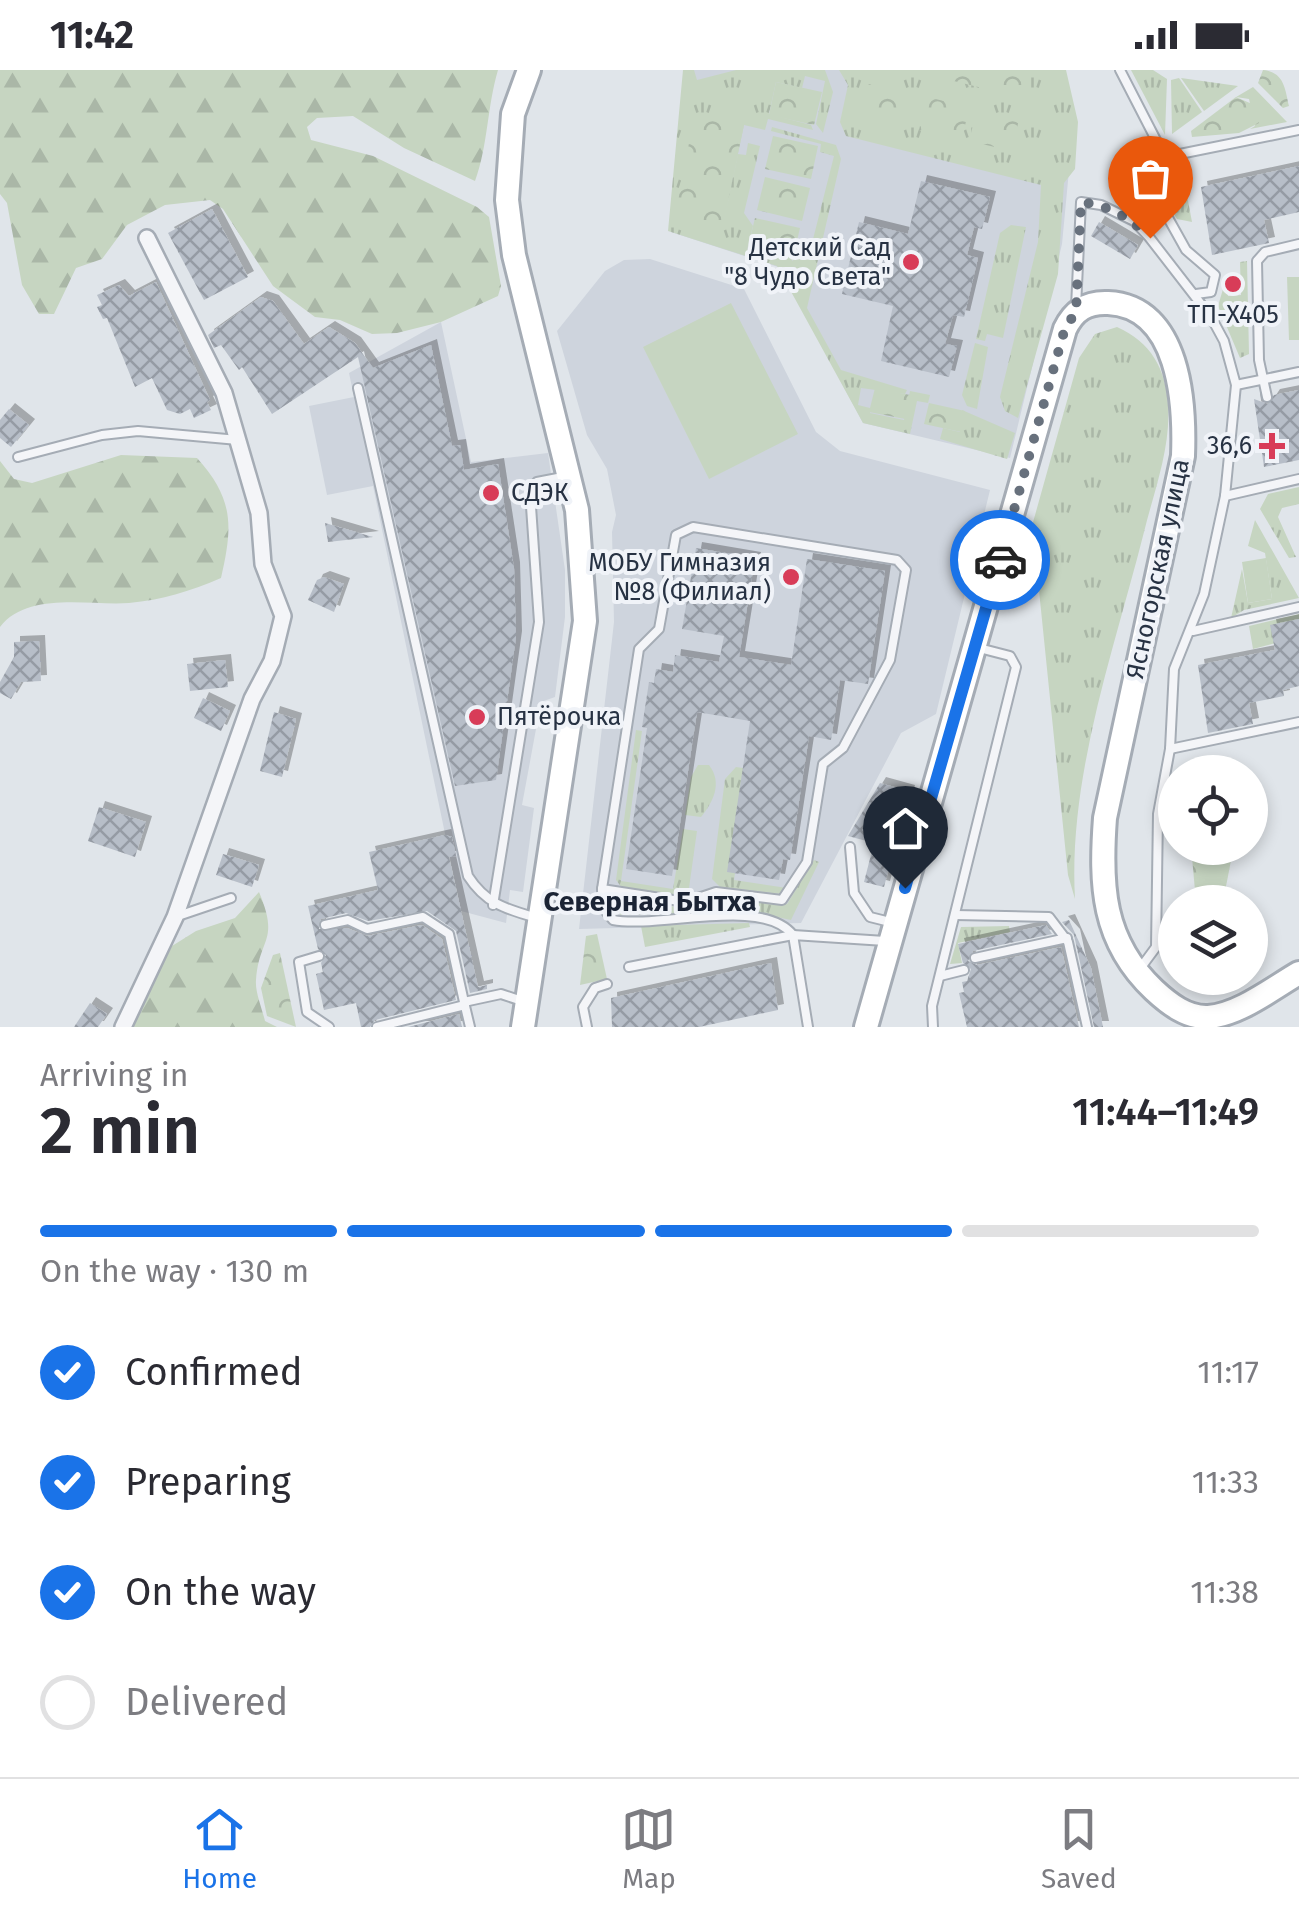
<!DOCTYPE html>
<meta charset="utf-8">
<style>
:root{--surface:#fff;--page:#f7f7f7;--text:#2b2b33;--muted:#7c7c81;--line:#e1e1e2;--accent:#1a73e8}
body{margin:0;font-family:"Fira Sans",sans-serif;background:var(--page);color:var(--text);height:100vh;display:flex;flex-direction:column;font-size:38px;white-space:nowrap}
*{box-sizing:border-box;margin:0}
p{font-size:32px;color:var(--muted)}
.icon{flex:none;width:55px;height:55px;fill:none;stroke:currentColor;stroke-width:2;stroke-linecap:round;stroke-linejoin:round}
.map{position:relative;height:957px;overflow:hidden}
.drawer{display:flex;flex-direction:column;background:var(--surface);flex:1}
.drawer>*{flex:none}
.fabs{position:absolute;left:1158px;top:685px;display:grid;gap:20px}
.fabs a{display:grid;place-items:center;width:110px;height:110px;border-radius:50%;background:var(--surface);box-shadow:0 5px 15px #0003;font-size:50px}
.pin{position:absolute;display:grid;place-items:center;width:85px;height:85px;color:#fff;margin:-102px -42px;border-radius:50% 50% 50% 0;rotate:-45deg;box-shadow:0 0 10px #0007}
.pin .icon{rotate:45deg}
.courier{position:absolute;display:grid;place-items:center;width:100px;height:100px;margin:-50px;border:8px solid #1a73e8;border-radius:50%;background:#fff;color:#222;box-shadow:0 2px 12px #0007}
.head em{font-style:normal;font-weight:600}
.head div{display:flex;flex-direction:column-reverse}
.head{display:flex;align-items:center;justify-content:space-between;height:170px;padding:0 40px}
h1{font-size:65px;font-weight:600;line-height:75px}
.bar{display:grid;grid-template-columns:repeat(4,1fr);gap:15px 10px;align-content:center;height:120px;padding:0 40px}
.bar i{height:12px;border-radius:8px;background:var(--line)}
.bar .active{background:var(--accent)}
.bar p{grid-column:span 4}
ol{padding:0 40px;list-style:none}
li{display:flex;align-items:center;gap:30px;height:110px}
li p{margin-inline-start:auto}
li .icon{padding:10px;border-radius:50%;background:var(--accent);color:#fff;stroke-width:4}
li:last-child{color:var(--muted)}
li i{width:55px;height:55px;border:5px solid var(--line);border-radius:50%}
.status{display:flex;justify-content:space-between;align-items:center;height:70px;padding:0 50px;background:var(--surface);direction:ltr}
.status svg{height:28px;fill:currentColor}
.tab-bar{display:flex;justify-content:space-around;align-items:center;height:140px;border-top:2px solid var(--line);background:var(--surface);font-size:28px;color:var(--muted)}
.tab-bar a{display:grid;justify-items:center;gap:5px}
.tab-bar .active{color:var(--accent)}
.map>svg:first-child{display:block}
.built{fill:#ced4dd}
.grass{fill:url(#grass-tufts)}
.forest{fill:url(#forest-firs)}
.park{fill:url(#park-crowns)}
.garden{fill:#c6d5c1}
.building{fill:url(#building-cross-hatch);filter:url(#shadow)}
.lines{fill:none;stroke-linecap:round;stroke-linejoin:round}
.lane-casing{stroke:#a5acb5;stroke-width:12}
.street-casing{stroke:#a5acb5;stroke-width:20}
.secondary-casing{stroke:#a5acb5;stroke-width:28}
.lane{stroke:#f4f5f8;stroke-width:8}
.street{stroke:#f4f5f8;stroke-width:15}
.secondary{stroke:#fff;stroke-width:22}
.done{stroke:#68717d;stroke-width:10;stroke-dasharray:0 18}
.route{stroke:#1a73e8;stroke-width:12}
.poi-dot{fill:#d83c58;stroke:#f0f3f8;stroke-width:4}
.labels{text-anchor:middle;dominant-baseline:central;stroke-width:8;stroke-linejoin:round;paint-order:stroke}
.poi-label{font-size:25px;fill:#273243;stroke:#f0f3f8;text-anchor:end}
.street-label{font-size:25px;fill:#273243;stroke:#f0f3f8}
.neighbourhood-label{font-size:28px;font-weight:bold;fill:#1a2334;stroke:#f0f3f8}
</style>
<div class="status"><b>11:42</b><svg viewBox="0 0 49 12"><path d="M0 12V9h3v3zM5 12V6h3v6zM10 12V3h3v9zM15 12V0h3v12zM26 1h20v11H26zM47 4h2v5h-2z"/></svg></div>
<div class="map">
<svg width="1299" height="957" viewBox="0 0 1299 957">
<defs>
<pattern id="grass-tufts" width="24" height="20" patternUnits="userSpaceOnUse" patternTransform="scale(2.5)"><rect width="24" height="20" fill="#c6d5c1"/><path d="M3 7l-1-3M5 7V3M7 7l1-3M15 17l-1-3M17 17v-4M19 17l1-3" fill="none" stroke="#aab7a7"/></pattern>
<pattern id="forest-firs" width="22" height="20" patternUnits="userSpaceOnUse" patternTransform="scale(2.5)"><rect width="22" height="20" fill="#c6d5c1"/><path d="M5 1l3.5 6h-7zM16 11l3.5 6h-7z" fill="#aab7a7"/></pattern>
<pattern id="park-crowns" width="20" height="18" patternUnits="userSpaceOnUse" patternTransform="scale(2.5)"><rect width="20" height="18" fill="#c6d5c1"/><path d="M2 6a3 3 0 1 1 6 0M12 15a3 3 0 1 1 6 0" fill="none" stroke="#aab7a7"/></pattern>
<pattern id="building-cross-hatch" width="8" height="8" patternUnits="userSpaceOnUse" patternTransform="scale(2.5)"><rect width="8" height="8" fill="#b7bec8"/><path d="M0 0l8 8M0 8l8-8" fill="none" stroke="#959ba4"/></pattern>
<filter id="shadow"><feDropShadow dx="6" dy="-6" stdDeviation="0" flood-color="#0004"/></filter>
</defs>
<rect width="100%" height="100%" fill="#e0e5ea"/>
<g class="built">
<path d="M691,0H1061L1074,48L1062,174L1010,388L863,353L781,198L671,162Z"/>
<path d="M650,189L744,219L816,362L840,381L990,420L936,644L901,663L801,853L579,859L614,552L612,462L616,445L607,399L587,365L557,261L605,201L624,190Z"/>
<path d="M441,252L471,392L548,383L565,500V547L555,627L541,632L522,735L534,738L523,822L510,820L506,853L461,841L373,416L327,425L309,336L354,327L349,303Z"/>
</g>
<g class="grass">
<path d="M683,0H694L697,10L736,0H825L833,22L823,63L816,54L825,11L805,6L802,18L776,12L769,44L811,55L813,60L768,49L765,60L744,55L721,164L738,84L746,85L748,73L760,76L744,143L753,156L747,180L793,191L794,185L808,189L834,86L820,82L821,74L771,61L772,57L836,75L841,89L807,238L841,300L907,320L905,324L861,318L858,335L870,338V343L904,350L910,321L930,325L928,333L917,331L910,364L863,353L777,196L668,161Z"/>
<path d="M839,0H1066L1078,52L1075,99L1064,113L1058,204L1018,348L1005,341L1000,327L1038,172L1041,115L846,66L840,52L848,15Z"/>
<path d="M1131,0H1153L1167,9L1165,65Z"/>
<path d="M1179,8L1202,42L1172,64L1171,10Z"/>
<path d="M1181,8L1238,16L1204,41Z"/>
<path d="M1253,17L1287,52L1250,59L1255,56L1249,29L1236,27L1221,36Z"/>
<path d="M1183,104L1192,152L1177,149L1167,133V113Z"/>
<path d="M1011,155L1026,157L1003,268L987,264L985,271L976,269L1000,163Z"/>
<path d="M1247,191L1249,284L1240,288L1218,236L1226,209L1228,226L1241,225L1240,192Z"/>
<path d="M1117,257C1151,272 1166,299 1168,335C1171,378 1154,421 1144,462C1114,581 1068,706 1075,829L1068,805L1036,491L1023,488L1079,288L1095,264Z"/>
<path d="M975,273L988,277L977,339L967,336L962,325Z"/>
<path d="M962,340L1015,363L1007,389L940,369L943,358L960,362Z"/>
<path d="M1299,417V434L1282,438L1278,447L1296,487L1289,488L1260,439L1268,424Z"/>
<path d="M1255,450L1299,528L1244,540L1231,548L1242,499L1248,533L1272,529L1265,483L1248,476Z"/>
<path d="M1299,544V567L1253,579L1249,556Z"/>
<path d="M636,660L642,661L621,811L673,819L683,759L697,761L689,818L682,826L622,818L616,810Z"/>
<path d="M698,695H709C723,713 713,732 701,747L685,745L691,707Z"/>
<path d="M736,697L750,699L734,810L787,818L781,824L720,817L712,809L725,709Z"/>
<path d="M814,790L819,792L791,850L750,841L621,845L613,839L614,832L621,828L689,839L714,828L787,834Z"/>
<path d="M749,853L750,857L645,877L641,856Z"/>
<path d="M1009,856L1010,862L958,873L962,893L950,894L961,857Z"/>
</g>
<g class="forest">
<path d="M0,0H498C487,37 488,76 475,111L404,78L353,46L317,48L307,57L311,70L373,86L477,137L489,147L501,216L498,226L441,252L397,263L372,264L340,250L315,247L273,216L223,139L210,130L165,135L127,155L102,189L76,198L54,244H39L22,215L7,133L0,124Z"/>
<path d="M121,385L197,388C234,429 233,456 221,508C191,521 162,530 129,533C89,536 28,521 0,557V391L14,409L32,413Z"/>
<path d="M259,822C280,872 259,867 256,910C255,922 262,938 265,951L277,957H131L172,876L196,861L235,848Z"/>
</g>
<g class="park">
<path d="M909,0H1032L1027,29Z"/>
<path d="M1263,0C1284,2 1285,18 1289,36L1283,38L1258,13Z"/>
<path d="M776,12L822,22L814,55L769,45Z"/>
<path d="M868,14L911,24L903,57L861,47Z"/>
<path d="M927,27L969,37L962,70L919,60Z"/>
<path d="M1236,27L1259,37V53L1239,63L1192,67L1191,61Z"/>
<path d="M977,39L1019,49L1012,81L969,71Z"/>
<path d="M695,45L744,55L721,164L672,154Z"/>
<path d="M773,66L818,76L811,109L765,99Z"/>
<path d="M765,107L810,118L802,151L757,140Z"/>
<path d="M755,148L800,158L792,192L747,181Z"/>
<path d="M875,318L910,325L905,349L869,342Z"/>
<path d="M929,333L965,341L961,362L924,354Z"/>
<path d="M1233,780L1223,832H1196L1192,787Z"/>
<path d="M597,864L607,909L580,915L586,866Z"/>
<path d="M280,883L296,957L267,946L261,918L273,885Z"/>
</g>
<g class="garden">
<path d="M1287,207H1299V270H1289Z"/>
<path d="M731,233L798,364L709,409L643,277Z"/>
<path d="M1266,488L1272,529L1248,533L1242,492Z"/>
</g>
<g class="building">
<path d="M1299,96V142L1264,150L1269,173L1212,185L1201,117Z"/>
<path d="M921,111L990,127L982,159L974,157L967,185L978,188L964,247L953,245L945,274L957,276L949,307L881,291L893,236L842,224L859,152L908,164Z"/>
<path d="M212,139L248,207L204,230L168,163Z"/>
<path d="M1099,152L1138,175L1130,189L1091,166Z"/>
<path d="M156,212L210,330L207,332L211,340L194,348L190,339L180,344L167,340L152,308L135,317L107,248L103,249L97,237L102,235L97,225L119,215L129,226Z"/>
<path d="M261,227L273,231L304,274L329,257L355,273L373,298L431,275L452,376L460,375L464,400L498,394L514,498L516,567L496,710L455,716L358,287L272,344L242,297L239,300L221,275L214,278L208,265Z"/>
<path d="M1299,320V390L1264,397L1254,329L1268,334L1274,325Z"/>
<path d="M9,339L29,355L11,377L0,368V350Z"/>
<path d="M325,453L373,467L328,472Z"/>
<path d="M696,478L755,488L739,587L791,595L807,489L885,501L868,614L840,610L831,670L809,666L790,790L783,789L779,810L727,802L750,651L697,642L672,806L626,799L647,658L642,657L649,612L654,613L656,599L673,602L675,585L719,592L724,566L682,559Z"/>
<path d="M324,507L344,514L334,542L308,530L317,510Z"/>
<path d="M1299,549V616L1283,620L1284,626L1249,633L1253,654L1208,663L1198,595L1275,580L1270,555Z"/>
<path d="M39,571L41,611L21,612L11,629L0,623V612L14,587V572Z"/>
<path d="M225,590L228,617L190,621L187,594Z"/>
<path d="M203,628L230,641L221,661L194,648Z"/>
<path d="M274,642L296,649L282,707L260,701Z"/>
<path d="M880,713L909,721L884,817L864,812L874,773L848,766Z"/>
<path d="M99,737L146,752L135,787L88,771Z"/>
<path d="M445,765L452,767L456,786L449,787L478,917L487,915V919L470,923L456,861L427,841L368,851L346,843L321,849L319,859L347,858L367,866L422,855L442,869L456,930L375,950L370,957H361L356,933L324,940L316,904L323,902L321,893L326,885L318,879L308,836L378,820L369,782Z"/>
<path d="M223,784L259,795L252,817L216,805Z"/>
<path d="M1069,850L1091,898L1103,957H1094L1074,865L1062,852Z"/>
<path d="M1046,855L1052,864L973,881L968,891L977,895L1061,877L1079,957H967L959,923L964,922L962,912L967,911L971,899L963,893L958,874Z"/>
<path d="M771,893L778,940L699,957H612L611,928Z"/>
<path d="M90,933L107,944L98,957H74Z"/>
<path d="M459,944L462,957H408Z"/>
</g>
<g class="lines">
<g class="lane-casing">
<g id="lane">
<path d="M1120,0L1156,70L1167,146L1186,180L1215,205L1211,222L1196,224"/>
<path d="M1160,88L1299,60"/>
<path d="M1076,237L1081,132L1101,135L1134,151L1149,167L1211,247L1224,271L1236,315L1225,426L1204,524L1174,599L1170,679L1158,744L1156,877L1139,900"/>
<path d="M1236,315L1299,302"/>
<path d="M358,318L468,806C486,834 506,839 537,848"/>
<path d="M1267,327L1259,290L1257,191L1265,182L1299,174"/>
<path d="M18,387L102,365L138,361L238,370"/>
<path d="M1225,426L1299,409"/>
<path d="M693,457L897,490L906,500L890,590L843,678L823,694L807,792L782,830L716,822L686,832L602,819L639,579L659,559L676,465Z"/>
<path d="M1193,561L1299,537"/>
<path d="M1170,679L1299,652"/>
<path d="M850,777L854,823L870,847L890,852"/>
<path d="M602,819L603,838L613,850C659,859 762,826 793,865"/>
<path d="M493,835L539,552L530,422L537,412L568,406"/>
<path d="M955,845L1049,847L1068,872L1087,957"/>
<path d="M175,847L231,828"/>
<path d="M325,855L348,850L367,859L423,847L449,864L464,932L501,924L525,932"/>
<path d="M319,886L299,892L307,942L329,957"/>
<path d="M975,888L1067,868"/>
<path d="M629,897L793,865"/>
<path d="M940,906L964,900"/>
<path d="M464,932L470,957"/>
<path d="M377,957L465,935"/>
<path d="M587,957L583,937L595,918L607,914"/>
<path d="M808,957L793,865L885,871"/>
<path d="M933,957L932,936L1016,597L1010,586L979,578"/>
</g>
</g>
<g class="street-casing">
<path id="street" d="M123,957L175,847L252,629L272,591L283,546L263,494L259,443L224,323L147,168"/>
</g>
<g class="secondary-casing">
<g id="secondary">
<path d="M523,957L585,551L577,440L514,185L507,130L513,44L529,0"/>
<path d="M866,957L1065,259C1074,240 1087,232 1108,233C1180,236 1185,334 1183,386L1105,748C1100,815 1102,871 1154,920C1169,934 1187,948 1208,947C1239,945 1273,918 1299,903"/>
</g>
</g>
<use href="#lane" class="lane"/>
<use href="#street" class="street"/>
<use href="#secondary" class="secondary"/>
</g>
<g class="lines">
<path class="done" d="M1000,490L1065,258L1076,242L1081,132C1109,136 1130,147 1150,168"/>
<path class="route" d="M905,818L1000,490"/>
</g>
<g class="poi-dot">
<circle cx="911" cy="192" r="10"/>
<circle cx="1233" cy="214" r="10"/>
<path d="M1267 361h10v10h10v10h-10v10h-10v-10h-10v-10h10z"/>
<circle cx="491" cy="423" r="10"/>
<circle cx="791" cy="507" r="10"/>
<circle cx="477" cy="647" r="10"/>
</g>
<g class="labels">
<g class="poi-label">
<text x="891" y="178">Детский Сад<tspan x="891" dy="29">"8 Чудо Света"</tspan></text>
<text x="1233" y="245" text-anchor="middle">ТП-Х405</text>
<text x="1252" y="376">36,6</text>
<text x="511" y="423" text-anchor="start">СДЭК</text>
<text x="771" y="493">МОБУ Гимназия<tspan x="771" dy="29">№8 (Филиал)</tspan></text>
<text x="497" y="647" text-anchor="start">Пятёрочка</text>
</g>
<g class="street-label">
<text transform="translate(1158 499) rotate(-78)">Ясногорская улица</text>
</g>
<g class="neighbourhood-label">
<text x="650" y="831">Северная Бытха</text>
</g>
</g>
</svg>
<div class="fabs">
<a><svg class="icon" aria-label="locate" viewBox="0 0 24 24"><circle cx="12" cy="12" r="6"/><path d="M12 2v4M12 18v4M2 12h4M18 12h4"/></svg></a>
<a><svg class="icon" aria-label="layers" viewBox="0 0 24 24"><path d="M12 4l9 5-9 5-9-5zM3 14l9 5 9-5"/></svg></a>
</div>
<div class="pin" style="left:1150px;top:168px;background:#ea580c"><svg class="icon" aria-label="bag" viewBox="0 0 24 24"><path d="M5 8h14l-1 12H6zM9 8a3 3 0 0 1 6 0"/></svg></div>
<div class="pin" style="left:905px;top:818px;background:#1f2937"><svg class="icon" aria-label="home" viewBox="0 0 24 24"><path d="M3 11l9-7 9 7M6 9v11h12V9"/></svg></div>
<div class="courier" style="left:1000px;top:490px"><svg class="icon" aria-label="car" viewBox="0 0 24 24"><path d="M5 17H2v-5l4-1 3-4h7l3 4 3 1v5h-3M9 17h6M6 11h13"/><circle cx="7" cy="17" r="2"/><circle cx="17" cy="17" r="2"/></svg></div>
</div>
<section class="drawer">
<div class="head"><div><h1>2 min</h1><p>Arriving in</p></div><em>11:44–11:49</em></div>
<div class="bar"><i class="active"></i><i class="active"></i><i class="active"></i><i></i><p>On the way · 130 m</p></div>
<ol>
<li><svg class="icon" aria-label="check" viewBox="0 0 24 24"><path d="M5 12l5 5 9-10"/></svg>Confirmed<p>11:17</p></li>
<li><svg class="icon" aria-label="check" viewBox="0 0 24 24"><path d="M5 12l5 5 9-10"/></svg>Preparing<p>11:33</p></li>
<li><svg class="icon" aria-label="check" viewBox="0 0 24 24"><path d="M5 12l5 5 9-10"/></svg>On the way<p>11:38</p></li>
<li><i></i>Delivered</li>
</ol>
</section>
<nav class="tab-bar">
<a class="active"><svg class="icon" aria-label="home" viewBox="0 0 24 24"><path d="M3 11l9-7 9 7M6 9v11h12V9"/></svg>Home</a>
<a><svg class="icon" aria-label="map" viewBox="0 0 24 24"><path d="M3 6l6-2 6 2 6-2v14l-6 2-6-2-6 2zM9 4v14M15 6v14"/></svg>Map</a>
<a><svg class="icon" aria-label="saved" viewBox="0 0 24 24"><path d="M7 4h10v16l-5-4-5 4z"/></svg>Saved</a>
</nav>
